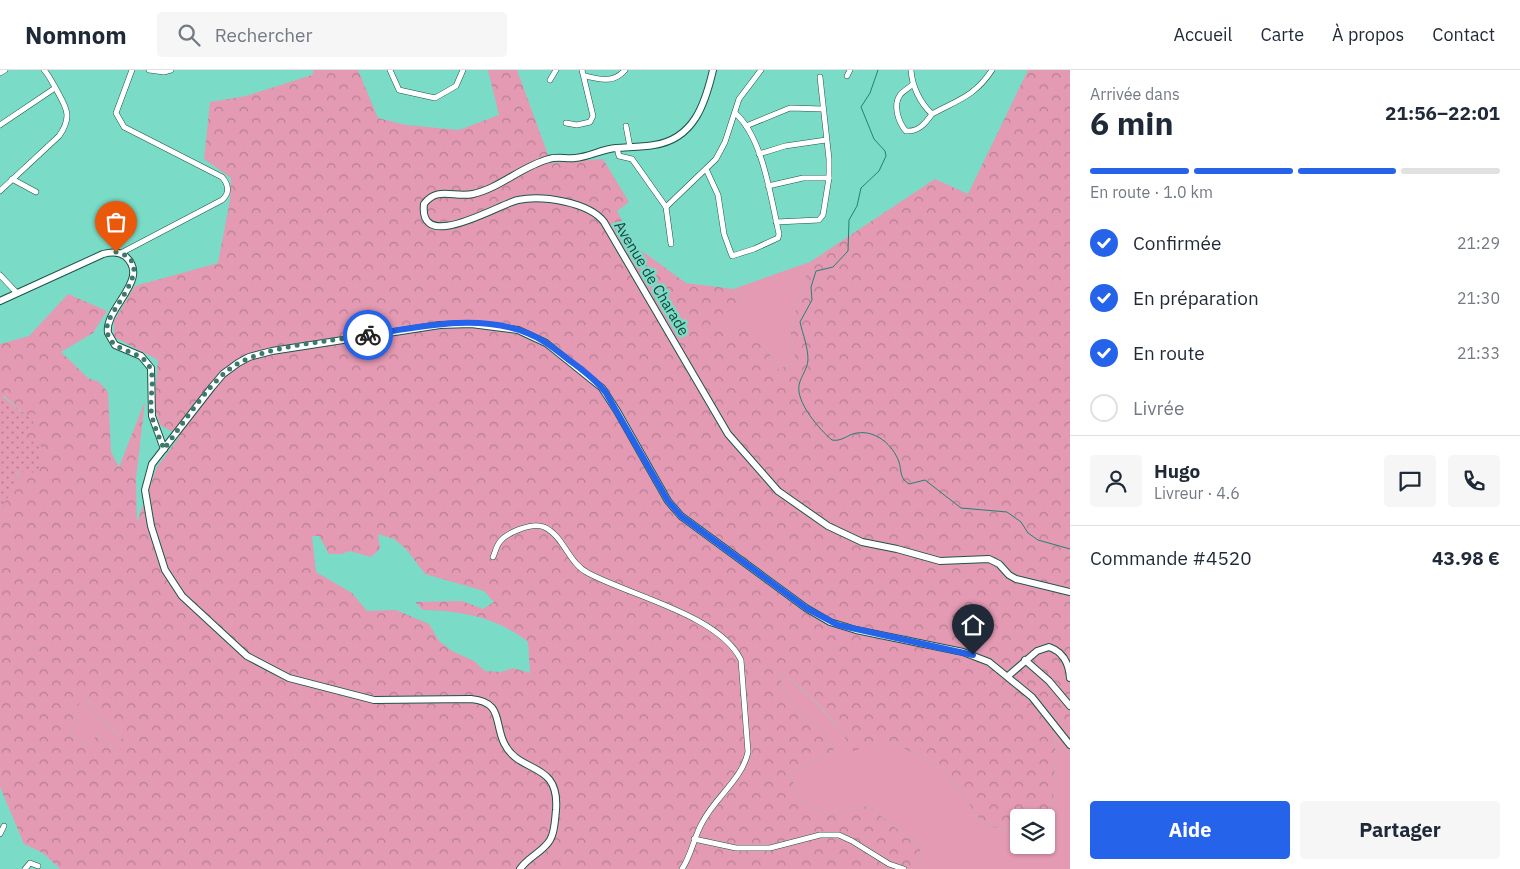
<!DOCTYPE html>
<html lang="fr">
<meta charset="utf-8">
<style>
:root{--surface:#fff;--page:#f6f6f7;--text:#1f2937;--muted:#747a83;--line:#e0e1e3;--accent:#2563eb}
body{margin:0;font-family:"IBM Plex Sans",sans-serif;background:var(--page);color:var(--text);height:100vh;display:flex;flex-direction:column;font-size:19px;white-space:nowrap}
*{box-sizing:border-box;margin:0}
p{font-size:16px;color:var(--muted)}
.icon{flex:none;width:28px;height:28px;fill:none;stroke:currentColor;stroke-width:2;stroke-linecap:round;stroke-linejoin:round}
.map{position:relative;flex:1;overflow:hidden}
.drawer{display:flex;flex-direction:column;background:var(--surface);width:450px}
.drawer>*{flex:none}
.buttons{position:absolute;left:1010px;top:739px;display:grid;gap:10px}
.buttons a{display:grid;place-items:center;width:45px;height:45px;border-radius:5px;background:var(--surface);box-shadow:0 1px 4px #0004;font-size:25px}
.pin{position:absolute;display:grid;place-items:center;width:42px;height:42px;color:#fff;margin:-51px -21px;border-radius:50% 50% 50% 0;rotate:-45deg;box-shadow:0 0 5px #0007}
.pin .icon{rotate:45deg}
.courier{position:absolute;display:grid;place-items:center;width:50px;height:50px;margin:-25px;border:4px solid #2563eb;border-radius:50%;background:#fff;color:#222;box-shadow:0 1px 6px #0007}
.overview em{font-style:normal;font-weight:700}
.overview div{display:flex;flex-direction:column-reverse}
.overview{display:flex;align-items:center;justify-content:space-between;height:85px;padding:0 20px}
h1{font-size:32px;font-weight:700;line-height:38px}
.bar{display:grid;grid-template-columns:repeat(4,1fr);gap:8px 5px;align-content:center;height:60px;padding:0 20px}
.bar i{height:6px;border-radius:4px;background:var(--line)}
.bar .current{background:var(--accent)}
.bar p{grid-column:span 4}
.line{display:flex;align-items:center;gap:12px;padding:0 20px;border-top:1px solid var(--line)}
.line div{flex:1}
.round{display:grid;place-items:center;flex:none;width:52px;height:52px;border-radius:5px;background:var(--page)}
ol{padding:0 20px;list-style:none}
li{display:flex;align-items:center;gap:15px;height:55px}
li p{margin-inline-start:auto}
li .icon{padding:5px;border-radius:50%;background:var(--accent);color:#fff;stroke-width:4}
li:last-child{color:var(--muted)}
li i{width:28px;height:28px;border:2px solid var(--line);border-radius:50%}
.primary-button{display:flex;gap:10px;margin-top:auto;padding:10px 20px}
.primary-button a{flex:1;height:58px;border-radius:5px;background:var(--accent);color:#fff;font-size:20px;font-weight:700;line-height:58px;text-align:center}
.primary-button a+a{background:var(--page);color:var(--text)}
header{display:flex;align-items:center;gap:30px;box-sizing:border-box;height:70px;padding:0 25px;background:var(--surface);border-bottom:1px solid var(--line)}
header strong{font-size:24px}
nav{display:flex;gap:28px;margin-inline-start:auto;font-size:18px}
.search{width:350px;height:45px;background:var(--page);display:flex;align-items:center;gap:12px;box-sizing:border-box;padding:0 18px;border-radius:5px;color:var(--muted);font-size:19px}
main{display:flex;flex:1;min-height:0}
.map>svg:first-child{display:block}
.grass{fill:#e39ab2}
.forest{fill:url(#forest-crowns);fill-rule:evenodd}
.park{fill:url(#park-dots)}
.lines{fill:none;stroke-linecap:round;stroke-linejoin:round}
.stream{stroke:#228271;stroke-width:1}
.minor-casing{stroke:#1e5349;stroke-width:6}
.tertiary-casing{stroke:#1e5349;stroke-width:8}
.minor{stroke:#fff;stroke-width:5}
.tertiary{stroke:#fff;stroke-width:6}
.done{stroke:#3c796c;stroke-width:5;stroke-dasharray:0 9}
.route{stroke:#2563eb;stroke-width:6}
.labels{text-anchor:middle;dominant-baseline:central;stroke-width:5;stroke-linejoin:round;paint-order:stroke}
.street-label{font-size:15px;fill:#1a443b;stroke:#7adcc7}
</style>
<header>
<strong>Nomnom</strong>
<div class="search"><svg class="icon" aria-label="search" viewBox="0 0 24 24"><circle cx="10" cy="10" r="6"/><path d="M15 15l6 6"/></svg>Rechercher</div>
<nav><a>Accueil</a><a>Carte</a><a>À propos</a><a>Contact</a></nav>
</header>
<main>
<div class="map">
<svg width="1070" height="799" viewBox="0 0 1070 799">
<defs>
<pattern id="forest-crowns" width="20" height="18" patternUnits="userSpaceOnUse" patternTransform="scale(1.25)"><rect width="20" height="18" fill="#e39ab2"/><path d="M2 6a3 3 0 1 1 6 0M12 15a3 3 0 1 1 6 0" fill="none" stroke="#b77f92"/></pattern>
<pattern id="park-dots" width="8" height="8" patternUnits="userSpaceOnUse" patternTransform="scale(1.25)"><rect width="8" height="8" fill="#e39ab2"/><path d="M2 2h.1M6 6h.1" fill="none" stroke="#b77f92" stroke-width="1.8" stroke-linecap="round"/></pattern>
</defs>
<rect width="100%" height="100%" fill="#7adcc7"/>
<g class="grass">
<path d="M810,192L790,260L796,293L777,299L766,277L729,261L721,249L741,229L733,219Z"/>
<path d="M779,602C808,621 835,650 853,680L890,671L945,700L984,755L1019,763V775H1046V768L1052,770L1056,658L1070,675V799H923L920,778L869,736L826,743L802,734L790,704L834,680L822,660L795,639L784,621Z"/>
<path d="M85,628L89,630C95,648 109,656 122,668L115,679L97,664L93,674C82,674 76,670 70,662L79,648L71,642Z"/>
</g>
<path class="forest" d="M314,0H358L378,48L406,55L459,60L499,45L488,0H517L551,93L603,89L629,132L617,141L635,176L686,213L733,219L741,229L722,249L729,261L738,257L766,277L777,299L796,293L790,260L810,192L935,109L968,124L1028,0H1070V672L1056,658L1052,770L1046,768V748H1019V763L984,755L945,700L890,671L853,681C836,650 809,621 779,602L784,621L795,639L822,660L834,680L790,704L802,734L826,743L869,736L920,778L923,799H60L43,783L24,774L0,717V439L20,401L24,367L29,355L26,345L4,326L0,327V274L29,266L68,224L107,241L93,263L61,282L88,308L99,312L108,322L111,382L119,397L145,331L136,408L137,452L157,397L180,366L160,355L154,336L158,290L114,267V251L135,216L218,193L230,130L231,108L204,89L210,32L246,26L312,5ZM378,464L394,469L406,479L425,504L484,521L494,532L483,539L462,531L415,532L423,540C459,540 499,548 528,572L530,603L513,598L501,602L485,601L474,591L452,581L439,571L429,554L396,540L367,541L352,523L316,502L312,466H319L329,484H342L349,481L371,487L380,479ZM86,628L89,630C95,648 109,655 122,668L115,679L97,664L92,674C82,674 76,670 70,662L79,648L71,642Z"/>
<path class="park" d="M2,326L26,345L37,344L32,355L29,356L24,367L42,377L39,403L20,401C15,406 17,408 16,413C14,421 4,431 0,439V327Z"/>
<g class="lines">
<path class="stream" d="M878,0L870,23L861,37L874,69L885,81L886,86L879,101L861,118L857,136L849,150L848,181L833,197L816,201L811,217L812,230L800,252C803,265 808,277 808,290C807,300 801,306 799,315C796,333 820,360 832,370C842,372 848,364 857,363C876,360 893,375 899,392C901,398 900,404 904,410L909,414L925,410L961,438L1007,442L1021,452L1028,463L1038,470L1070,479"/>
<g class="minor-casing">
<g id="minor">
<path d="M149,0L164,2L171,0"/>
<path d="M390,0L399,20L435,28L456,16L463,0"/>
<path d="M911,0C912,16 920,33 932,44C958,30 975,26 992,0"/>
<path d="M0,3L5,0"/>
<path d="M585,6C600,9 613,14 625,0"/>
<path d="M847,6L850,0"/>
<path d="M550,10L556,0"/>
<path d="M913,14C909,18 903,21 900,25C893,35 898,52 906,61C918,62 925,54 932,44"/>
<path d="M566,53L577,55L590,52L593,46L582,0"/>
<path d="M0,55L55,18"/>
<path d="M626,56L630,77"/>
<path d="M746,56L790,38L823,39"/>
<path d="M617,78L619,86L632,89L666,137L671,174"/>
<path d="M759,84L785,76L826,70"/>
<path d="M706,99L718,125L724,164L732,186L754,179L778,168L779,164C771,129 763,67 735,43"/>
<path d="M12,109L36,122"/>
<path d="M768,116L803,108H829"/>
<path d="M0,121L59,66C74,45 65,36 55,17C51,11 49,5 44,0"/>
<path d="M666,137L716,89L725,72L739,29L761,0"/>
<path d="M776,152L819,150L823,145L829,108V89L820,7"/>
<path d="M121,183L222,130C230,123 229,115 222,107L124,57L116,43L132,0"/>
<path d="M0,205L17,223"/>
<path d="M493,487C495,483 496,477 499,473C505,463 532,452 544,457C564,466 568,493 588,503C631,526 719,545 741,590L748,682C742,710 715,727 702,753C694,767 691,786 682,799"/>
<path d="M0,764L4,756"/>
<path d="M694,769L736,778H770L820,765H839L852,771L889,794L904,799"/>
<path d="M25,799L30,793L38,796"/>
</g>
</g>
<g class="tertiary-casing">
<g id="tertiary">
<path d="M713,0C705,34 694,69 654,75C642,77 629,77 616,78C602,79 589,87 575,88C566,89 557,86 549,89C522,96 500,118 473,124C454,128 437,116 424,134C418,185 501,133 518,130C542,125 589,132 604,152L728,364L778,421L828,456L862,472L897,479L940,491L989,489L999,494L1009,505L1016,509L1070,522"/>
<path d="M0,231L103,184C110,182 118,181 125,186C152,209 104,238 108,263L115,275L141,286L151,298L152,346L164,379"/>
<path d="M1025,590L1049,611L1070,636"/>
<path d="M1008,606L1037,581L1049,577C1064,582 1069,594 1070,608"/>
<path d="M520,799C528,787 543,782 550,770C555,762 555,749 556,740C560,690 519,705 504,673C494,652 503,632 471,629L374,630L289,608L247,586L182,526L165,500L151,456L145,420L152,394L212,317L223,304L238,293L249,287L272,281L440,255L471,254L518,260L546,273L602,318L617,341L668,431L681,446L806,538L830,552L856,560L963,582L989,592L1032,627L1070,675"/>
</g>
</g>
<use href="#minor" class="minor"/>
<use href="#tertiary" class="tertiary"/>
</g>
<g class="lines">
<path class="done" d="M116,182C161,193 107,239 107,258C107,283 138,278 148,294C156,306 150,324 151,339C152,353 159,366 164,379C182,355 205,319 227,301C258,275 328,272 368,265"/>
<path class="route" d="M368,265C418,257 478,243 527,263C543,269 556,280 569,290C583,300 596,310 606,323L668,431L681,446L806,538L838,555L973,585"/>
</g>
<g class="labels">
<g class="street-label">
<text transform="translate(652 208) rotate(59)">Avenue de Charade</text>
</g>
</g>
</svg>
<div class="buttons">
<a><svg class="icon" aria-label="layers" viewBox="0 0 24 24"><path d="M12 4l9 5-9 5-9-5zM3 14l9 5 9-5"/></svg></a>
</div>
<div class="pin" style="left:116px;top:182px;background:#ea580c"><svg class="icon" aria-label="bag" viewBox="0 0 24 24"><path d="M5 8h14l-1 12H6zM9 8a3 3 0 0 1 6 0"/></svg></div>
<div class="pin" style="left:973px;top:585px;background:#1f2937"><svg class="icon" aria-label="home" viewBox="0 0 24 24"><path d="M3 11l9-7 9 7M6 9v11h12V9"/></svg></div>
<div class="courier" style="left:368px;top:265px"><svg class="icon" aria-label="bike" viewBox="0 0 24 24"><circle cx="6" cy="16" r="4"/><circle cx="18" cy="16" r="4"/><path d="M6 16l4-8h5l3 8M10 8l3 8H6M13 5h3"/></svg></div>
</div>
<section class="drawer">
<div class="overview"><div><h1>6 min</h1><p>Arrivée dans</p></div><em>21:56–22:01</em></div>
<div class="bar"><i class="current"></i><i class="current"></i><i class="current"></i><i></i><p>En route · 1.0 km</p></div>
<ol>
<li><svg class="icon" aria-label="check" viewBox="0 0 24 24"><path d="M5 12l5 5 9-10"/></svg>Confirmée<p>21:29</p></li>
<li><svg class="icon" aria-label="check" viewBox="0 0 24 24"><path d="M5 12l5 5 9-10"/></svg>En préparation<p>21:30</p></li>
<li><svg class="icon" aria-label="check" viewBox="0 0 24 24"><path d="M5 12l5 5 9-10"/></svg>En route<p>21:33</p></li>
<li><i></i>Livrée</li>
</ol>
<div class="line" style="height:90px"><a class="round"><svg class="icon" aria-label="person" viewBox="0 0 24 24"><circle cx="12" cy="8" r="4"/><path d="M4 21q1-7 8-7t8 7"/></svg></a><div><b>Hugo</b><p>Livreur · 4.6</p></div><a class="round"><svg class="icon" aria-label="chat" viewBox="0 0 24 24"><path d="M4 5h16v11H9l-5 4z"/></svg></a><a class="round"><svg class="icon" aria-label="phone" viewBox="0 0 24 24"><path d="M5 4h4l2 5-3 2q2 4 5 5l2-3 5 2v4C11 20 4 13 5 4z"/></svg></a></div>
<div class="line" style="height:65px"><div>Commande #4520</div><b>43.98 €</b></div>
<div class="primary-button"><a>Aide</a><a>Partager</a></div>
</section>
</main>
